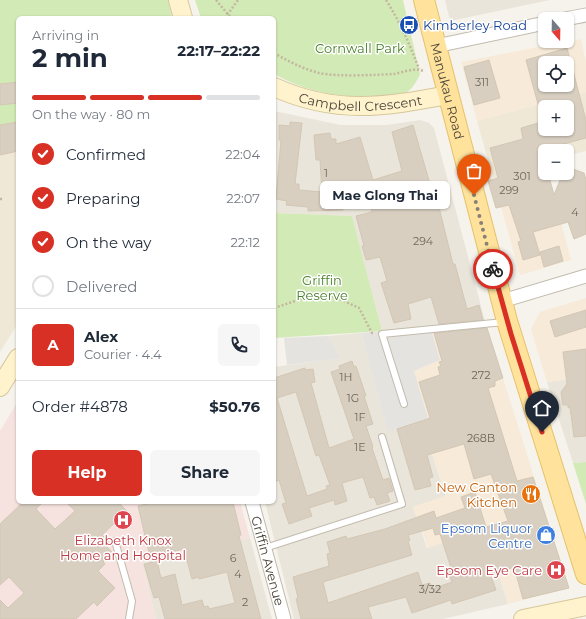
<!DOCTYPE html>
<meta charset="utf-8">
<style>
:root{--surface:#fff;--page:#f6f6f7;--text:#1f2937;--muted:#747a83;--line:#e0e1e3;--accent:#d93025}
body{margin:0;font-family:Montserrat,sans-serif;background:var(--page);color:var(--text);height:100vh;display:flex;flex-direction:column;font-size:15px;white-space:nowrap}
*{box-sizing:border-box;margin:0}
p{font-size:13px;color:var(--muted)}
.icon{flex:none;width:22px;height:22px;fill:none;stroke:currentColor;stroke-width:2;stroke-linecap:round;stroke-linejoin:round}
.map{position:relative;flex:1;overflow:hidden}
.drawer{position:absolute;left:16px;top:16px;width:260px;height:488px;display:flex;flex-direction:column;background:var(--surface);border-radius:6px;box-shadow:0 1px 3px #0004}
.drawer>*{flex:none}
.needle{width:26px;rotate:160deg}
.buttons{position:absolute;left:538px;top:12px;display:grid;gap:8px}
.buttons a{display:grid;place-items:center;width:36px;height:36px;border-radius:6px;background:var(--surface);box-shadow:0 1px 3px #0004;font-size:20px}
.pin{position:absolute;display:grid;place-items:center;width:34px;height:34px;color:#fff;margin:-41px -17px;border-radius:50% 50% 50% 0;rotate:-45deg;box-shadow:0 0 4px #0007}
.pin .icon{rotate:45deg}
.courier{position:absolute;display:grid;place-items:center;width:40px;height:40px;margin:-20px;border:3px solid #d93025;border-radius:50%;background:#fff;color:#222;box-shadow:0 1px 5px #0007}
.bubble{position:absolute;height:28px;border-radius:6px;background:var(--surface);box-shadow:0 1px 3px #0004;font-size:13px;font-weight:700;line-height:28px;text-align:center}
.head em{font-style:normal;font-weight:700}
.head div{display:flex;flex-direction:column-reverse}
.head{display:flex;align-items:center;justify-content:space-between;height:68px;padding:0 16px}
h1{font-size:26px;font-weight:700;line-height:30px}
.bar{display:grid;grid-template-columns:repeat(4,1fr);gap:6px 4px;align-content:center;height:48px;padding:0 16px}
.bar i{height:5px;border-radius:3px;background:var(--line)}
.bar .active{background:var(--accent)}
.bar p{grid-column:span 4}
.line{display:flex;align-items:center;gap:10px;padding:0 16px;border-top:1px solid var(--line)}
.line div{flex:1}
.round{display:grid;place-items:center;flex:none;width:42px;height:42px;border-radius:6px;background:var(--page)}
ol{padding:0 16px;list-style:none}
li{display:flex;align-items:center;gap:12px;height:44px}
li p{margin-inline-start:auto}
li .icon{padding:4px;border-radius:50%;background:var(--accent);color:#fff;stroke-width:4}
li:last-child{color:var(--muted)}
li i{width:22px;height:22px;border:2px solid var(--line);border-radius:50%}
.button{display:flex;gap:8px;margin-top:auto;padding:8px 16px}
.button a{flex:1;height:46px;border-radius:6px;background:var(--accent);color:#fff;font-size:16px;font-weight:700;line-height:46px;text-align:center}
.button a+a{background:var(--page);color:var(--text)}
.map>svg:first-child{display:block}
.residential{fill:#eae5da}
.commercial{fill:#f7ead8;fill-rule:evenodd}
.education{fill:#efe8d6;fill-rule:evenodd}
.medical{fill:#f6e3e0}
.green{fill:#d2eab5}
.parking{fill:#e5e3e0}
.building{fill:#d8cfc1;stroke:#d3c7b4;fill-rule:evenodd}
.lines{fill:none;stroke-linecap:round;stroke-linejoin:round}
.lane-casing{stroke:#c2bbae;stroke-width:8}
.street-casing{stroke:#c2bbae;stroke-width:15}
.secondary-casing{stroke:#d6c79b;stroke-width:20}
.primary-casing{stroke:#e6c16a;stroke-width:22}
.path{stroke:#c4b79f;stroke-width:2.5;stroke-dasharray:2 2;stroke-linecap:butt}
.lane{stroke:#fff;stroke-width:6}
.street{stroke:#fff;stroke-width:13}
.secondary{stroke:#fff3cd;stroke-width:18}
.primary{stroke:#ffe39c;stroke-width:20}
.done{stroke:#878178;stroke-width:4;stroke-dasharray:0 7.2}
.route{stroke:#d93025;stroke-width:5}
.labels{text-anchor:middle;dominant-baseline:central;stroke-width:3;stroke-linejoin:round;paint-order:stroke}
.number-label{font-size:11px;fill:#6e675b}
.transit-label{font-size:13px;fill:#164399;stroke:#fff;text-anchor:start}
.park-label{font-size:13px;fill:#4a7f2a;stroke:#fff}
.street-label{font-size:13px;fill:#4b4439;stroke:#fff}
.food-label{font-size:13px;fill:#c56008;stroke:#fff;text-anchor:end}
.shop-label{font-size:13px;fill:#366cbe;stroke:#fff;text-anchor:end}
.health-label{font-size:13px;fill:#be3a42;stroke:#fff}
</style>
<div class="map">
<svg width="586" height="619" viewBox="0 0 586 619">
<rect width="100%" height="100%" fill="#f6f3ec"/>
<g class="residential">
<path d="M445,0H550L450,21Z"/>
<path d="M274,111L341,125H387L420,120L429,123L434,128L485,321L382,331L352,216L274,213Z"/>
<path d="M361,333L388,431L421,421L446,496L413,507L427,548L484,529L508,604L443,619H294L265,502H274V367L339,358L328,336Z"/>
<path d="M586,377V462L573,463L547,382Z"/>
<path d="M250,538L272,619H156L142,563Z"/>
</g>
<g class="commercial">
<path d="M581,39L586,62V92L477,121L461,62ZM545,63H567V85H545Z"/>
<path d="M545,163V173H548L571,260L520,275L493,178Z"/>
<path d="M586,298V377L547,382L531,329L540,312Z"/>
<path d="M485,321L569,588L508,604L484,529L428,548L413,507L446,496L421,421L428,418L414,371L440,360L430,326Z"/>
</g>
<g class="education">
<path d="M586,92V151L567,156V151H545V163L493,178L477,121ZM545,107H567V129H545Z"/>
<path d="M18,122V323L0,352V126Z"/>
</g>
<path class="medical" d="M18,401V502H240L250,538L142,563L156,619H0V431Z"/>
<g class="green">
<path d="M0,0H168L172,18H18V122L0,126Z"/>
<path d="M195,0H403L420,74C417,81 412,90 405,93C398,96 388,96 380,96C343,99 306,92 274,74V18H201Z"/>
<path d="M274,213L352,216L382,331L274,338Z"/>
<path d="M586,462V504L573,463Z"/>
</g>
<g class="parking">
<path d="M430,326L440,360L414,371L428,418L388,432L361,333Z"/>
<path d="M328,336L340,358L287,365L284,338Z"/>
</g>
<g class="building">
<path d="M567,48L586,120V138L545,149V173H548L554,195L563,173H567V169L570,168L584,173L586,180V234L574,239L568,222L533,232L540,255L523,260L518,242L521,241L509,205L496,208L488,181L498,178L490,148L523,139L521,128L545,121V129H567V107H545V115H541L526,60ZM545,63H567V85H545Z"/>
<path d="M489,60L500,98L474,105L464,67Z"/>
<path d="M18,82V103L0,105V84Z"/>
<path d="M18,122V151L0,155V125Z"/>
<path d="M290,122L302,123L295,184H299V190L322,192L320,160H316L314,135L330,133L331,139H336V144L360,137L373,180L402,171L392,132L413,125L432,191H435L453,264H455L467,309L479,305L483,320L439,324L431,297L408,304L411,319L394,323L381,283L387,281L380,257L366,260L362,246H364L356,216L372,212L365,184L342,190L343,210L308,211V207L286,205L287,201L276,199L281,140H279V125L290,126Z"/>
<path d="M559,246L563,261L544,267L540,252Z"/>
<path d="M586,310V327L555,337L550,321Z"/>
<path d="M487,328L503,378L495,381V386L488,388L517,481L533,477L569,588L523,599L514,567L491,576L496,590L452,604L451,600L412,613L406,597L368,607L372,619H301L296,599L298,598L293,577L329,566L327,554L330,553L327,542L346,536L347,539L385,529L434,511L436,518L465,508L461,497L475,492L486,527L508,521L491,474L474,479L464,444L427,455L433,477L429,478L431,486L415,490L397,429L430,418L419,382L440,375L438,367L441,366L439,362L442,361L434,333ZM433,528L435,535L440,534L452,571L448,572L452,582L432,589L430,583L422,585L418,572L328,603L323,582L412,555L408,541L410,540L408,535Z"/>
<path d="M586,349V436L574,437L570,407L568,408V405H563L561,392L567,384L563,352Z"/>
<path d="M352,361L354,367L356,366L366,396H364L373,424L366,426L373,447L372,448L383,480L389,478L393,491L387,493L390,501L377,505L374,497L370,498L363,477L342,483L347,501L335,505L334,500L309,508L312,516L289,524L282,504L286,503L279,480L274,482V378L305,368V370L313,369L315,382L311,383L329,448L354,439L331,372L340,369L339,366ZM296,392L316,456L319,455L330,485L326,486L327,489L307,496L277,398Z"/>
<path d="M23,502H43L36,509L55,529L75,511L66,502H118L127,511L102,535L109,542L105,545L112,552L103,562L105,564L98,571L115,588L97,606L94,602L76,619H0V600L8,608L24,593L9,577L0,585V524Z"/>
<path d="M155,502H233L241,535L239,536L261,619H165L159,597L154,598L144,564L157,561L161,578L175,574L182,605L202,600L204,607L208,606L209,609L235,603L227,572L199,579V577L192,579L184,549L150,557L138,506Z"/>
</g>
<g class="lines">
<g class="lane-casing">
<g id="lane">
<path d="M404,404L382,334L504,322"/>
<path d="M115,541L132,601L129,619"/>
<path d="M265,548L402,504L382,437"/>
</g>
</g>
<g class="street-casing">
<g id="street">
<path d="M565,19L586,15"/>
<path d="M436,46L545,23"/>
<path d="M502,301L586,276"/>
<path id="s1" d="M252,502L284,619"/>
</g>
</g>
<g class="secondary-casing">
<g id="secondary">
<path d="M178,0L183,18"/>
<path id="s2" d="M274,87C336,115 384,107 448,95"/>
<path d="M0,387L18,358"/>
<path d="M523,619L586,606"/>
</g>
</g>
<g class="primary-casing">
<g id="primary">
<path id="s3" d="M424,0L507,321L586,574"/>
</g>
</g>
<g class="path">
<path d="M216,0L231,18"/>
<path d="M386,0C400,22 410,45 419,69"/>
<path d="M225,18L238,0"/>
<path d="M274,53C288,61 303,69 319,73C338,77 373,75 393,74C402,73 414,67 423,71"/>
<path d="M0,199H3"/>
<path d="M274,308L304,298L335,297L359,308L372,333H374"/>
</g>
<use href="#lane" class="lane"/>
<use href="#street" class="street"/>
<use href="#secondary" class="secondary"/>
<use href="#primary" class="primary"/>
</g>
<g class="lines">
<path class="done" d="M474,195L493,269"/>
<path class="route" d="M493,269L511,334L542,432"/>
</g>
<defs>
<g id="bus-disc" transform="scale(1)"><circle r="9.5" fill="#1a4fb4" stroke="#fff"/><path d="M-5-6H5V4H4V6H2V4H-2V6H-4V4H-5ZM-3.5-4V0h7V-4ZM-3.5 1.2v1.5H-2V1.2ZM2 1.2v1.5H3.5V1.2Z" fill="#fff"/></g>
<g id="restaurant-disc" transform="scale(1)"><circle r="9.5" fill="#e8710a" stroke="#fff"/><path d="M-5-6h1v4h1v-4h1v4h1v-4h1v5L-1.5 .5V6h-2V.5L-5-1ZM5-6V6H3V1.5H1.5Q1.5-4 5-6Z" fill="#fff"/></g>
<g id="hospital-disc" transform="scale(1)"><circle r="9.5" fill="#e0444e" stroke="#fff"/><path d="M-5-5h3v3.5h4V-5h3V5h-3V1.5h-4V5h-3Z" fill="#fff"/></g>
<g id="shop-disc" transform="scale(1)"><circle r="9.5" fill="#3f7fe0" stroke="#fff"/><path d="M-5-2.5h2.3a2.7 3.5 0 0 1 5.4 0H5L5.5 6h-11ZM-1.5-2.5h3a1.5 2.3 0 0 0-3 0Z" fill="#fff"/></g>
</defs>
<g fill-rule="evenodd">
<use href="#bus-disc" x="409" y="25"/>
<use href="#restaurant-disc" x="531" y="494"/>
<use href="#hospital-disc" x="123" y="520"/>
<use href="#shop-disc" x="546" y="535"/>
<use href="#hospital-disc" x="556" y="570"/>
</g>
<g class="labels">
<g class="number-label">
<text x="482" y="82">311</text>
<text x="326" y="173">1</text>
<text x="522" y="176">301</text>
<text x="509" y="190">299</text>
<text x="575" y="212">4</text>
<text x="423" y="241">294</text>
<text x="481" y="375">272</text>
<text x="346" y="377">1H</text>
<text x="353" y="398">1G</text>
<text x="360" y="417">1F</text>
<text x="481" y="438">268B</text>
<text x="360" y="447">1E</text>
<text x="233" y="558">6</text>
<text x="238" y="574">4</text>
<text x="430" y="589">3/32</text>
<text x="245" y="602">2</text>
</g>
<g class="transit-label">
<text x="423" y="25">Kimberley Road</text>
</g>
<g class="park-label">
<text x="360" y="48">Cornwall Park</text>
<text x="322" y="280">Griffin<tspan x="322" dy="15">Reserve</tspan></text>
</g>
<g class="street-label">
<text stroke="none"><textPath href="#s3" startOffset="94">Manukau Road</textPath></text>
<text stroke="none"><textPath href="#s2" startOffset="89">Campbell Crescent</textPath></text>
<text stroke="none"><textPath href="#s1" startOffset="61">Griffin Avenue</textPath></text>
</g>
<g class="food-label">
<text x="517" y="487">New Canton<tspan x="517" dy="15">Kitchen</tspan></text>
</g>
<g class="shop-label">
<text x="532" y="528">Epsom Liquor<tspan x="532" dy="15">Centre</tspan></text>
</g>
<g class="health-label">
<text x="123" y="540">Elizabeth Knox<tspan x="123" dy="15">Home and Hospital</tspan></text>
<text x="542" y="570" text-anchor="end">Epsom Eye Care</text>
</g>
</g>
</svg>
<div class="buttons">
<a><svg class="needle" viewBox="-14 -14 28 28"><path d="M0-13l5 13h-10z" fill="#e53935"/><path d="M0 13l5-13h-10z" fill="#747a83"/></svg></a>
<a><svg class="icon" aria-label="locate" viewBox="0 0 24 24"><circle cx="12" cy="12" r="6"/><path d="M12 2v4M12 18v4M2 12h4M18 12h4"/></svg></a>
<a>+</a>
<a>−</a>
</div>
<div class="pin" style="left:474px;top:195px;background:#ea580c"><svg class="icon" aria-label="bag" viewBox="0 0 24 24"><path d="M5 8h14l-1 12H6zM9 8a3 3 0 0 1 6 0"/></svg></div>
<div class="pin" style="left:542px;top:432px;background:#1f2937"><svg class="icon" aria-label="home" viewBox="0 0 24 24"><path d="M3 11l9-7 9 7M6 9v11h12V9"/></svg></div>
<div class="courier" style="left:493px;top:269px"><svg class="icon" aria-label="bike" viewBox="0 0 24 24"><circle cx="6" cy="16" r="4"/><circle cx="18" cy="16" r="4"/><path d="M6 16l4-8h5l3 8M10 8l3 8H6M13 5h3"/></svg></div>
<div class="bubble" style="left:320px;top:181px;width:130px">Mae Glong Thai</div>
<section class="drawer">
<div class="head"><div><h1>2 min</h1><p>Arriving in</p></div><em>22:17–22:22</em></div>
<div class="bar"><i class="active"></i><i class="active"></i><i class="active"></i><i></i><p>On the way · 80 m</p></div>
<ol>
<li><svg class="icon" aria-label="check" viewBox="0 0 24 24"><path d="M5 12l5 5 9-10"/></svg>Confirmed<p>22:04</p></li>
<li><svg class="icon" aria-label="check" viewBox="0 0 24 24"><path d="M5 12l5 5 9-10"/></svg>Preparing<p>22:07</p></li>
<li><svg class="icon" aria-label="check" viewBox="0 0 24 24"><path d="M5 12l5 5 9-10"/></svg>On the way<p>22:12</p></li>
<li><i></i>Delivered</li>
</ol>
<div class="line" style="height:72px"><b class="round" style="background:var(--accent);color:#fff">A</b><div><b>Alex</b><p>Courier · 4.4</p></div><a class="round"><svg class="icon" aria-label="phone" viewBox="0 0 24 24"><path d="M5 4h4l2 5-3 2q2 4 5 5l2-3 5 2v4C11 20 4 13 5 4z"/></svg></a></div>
<div class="line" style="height:52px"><div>Order #4878</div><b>$50.76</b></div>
<div class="button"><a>Help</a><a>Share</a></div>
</section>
</div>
